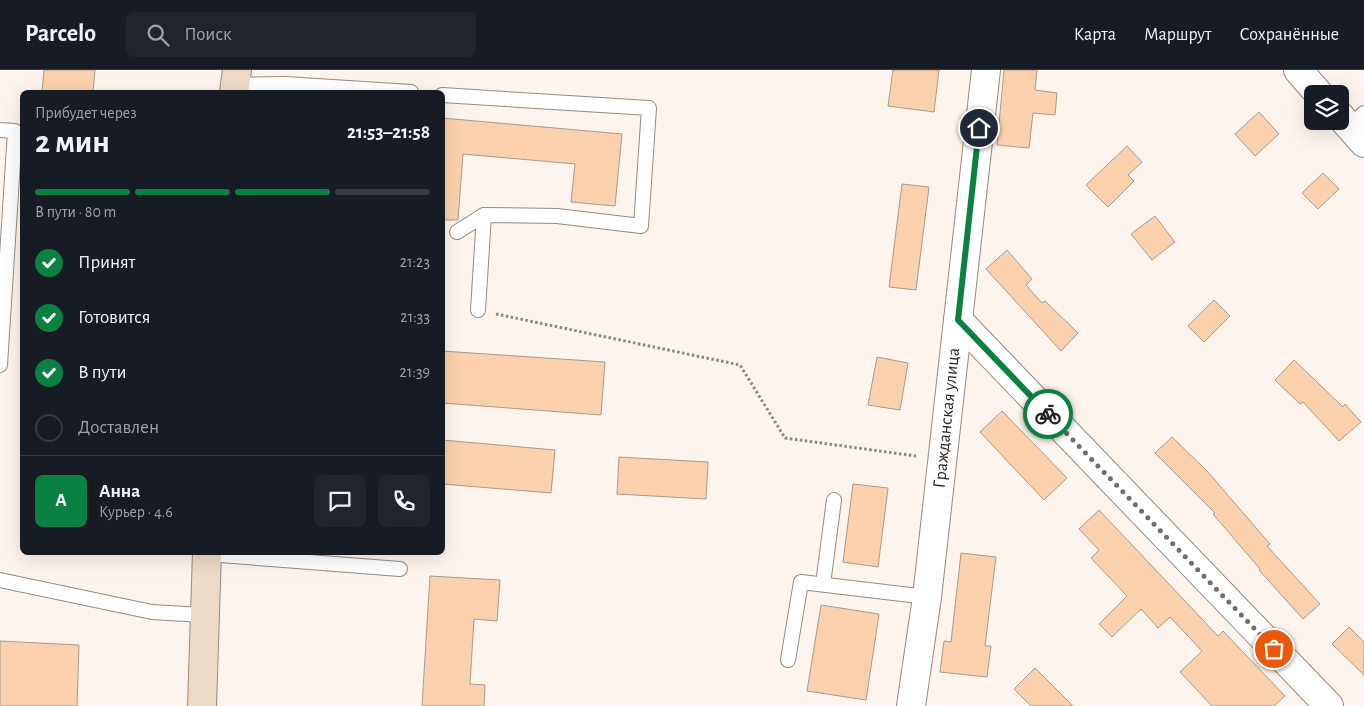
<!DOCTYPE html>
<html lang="ru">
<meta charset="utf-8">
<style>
:root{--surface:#171b24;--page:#20242c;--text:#f1f3f6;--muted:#9ea1a6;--line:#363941;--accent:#0b8043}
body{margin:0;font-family:"Alegreya Sans",sans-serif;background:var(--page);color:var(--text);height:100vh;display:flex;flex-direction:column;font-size:19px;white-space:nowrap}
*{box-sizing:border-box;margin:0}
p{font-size:16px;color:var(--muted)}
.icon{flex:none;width:28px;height:28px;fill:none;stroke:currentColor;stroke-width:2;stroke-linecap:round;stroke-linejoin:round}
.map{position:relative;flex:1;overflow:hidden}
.drawer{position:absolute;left:20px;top:20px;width:425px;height:465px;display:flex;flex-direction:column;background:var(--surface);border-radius:8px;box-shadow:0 5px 20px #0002}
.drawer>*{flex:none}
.fabs{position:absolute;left:1304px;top:15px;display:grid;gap:10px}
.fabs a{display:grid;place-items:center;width:45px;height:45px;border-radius:8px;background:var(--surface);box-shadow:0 5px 20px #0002;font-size:25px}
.pin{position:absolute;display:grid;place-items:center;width:42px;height:42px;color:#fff;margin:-21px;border:2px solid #fff;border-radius:50%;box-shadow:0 1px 5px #0007}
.courier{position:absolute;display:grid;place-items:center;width:50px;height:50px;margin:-25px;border:4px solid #0b8043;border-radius:50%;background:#fff;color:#222;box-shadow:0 1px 6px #0007}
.head em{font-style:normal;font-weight:700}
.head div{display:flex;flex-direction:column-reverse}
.head{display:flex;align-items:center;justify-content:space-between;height:85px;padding:0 15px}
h1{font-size:32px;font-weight:700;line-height:38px}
.bar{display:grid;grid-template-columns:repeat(4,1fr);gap:8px 5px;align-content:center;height:60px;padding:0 15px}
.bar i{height:6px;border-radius:4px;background:var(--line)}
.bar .selected{background:var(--accent)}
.bar p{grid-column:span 4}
.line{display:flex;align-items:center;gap:12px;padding:0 15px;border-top:1px solid var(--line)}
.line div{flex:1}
.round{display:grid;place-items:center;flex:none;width:52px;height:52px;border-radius:8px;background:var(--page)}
ol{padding:0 15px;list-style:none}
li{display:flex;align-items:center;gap:15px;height:55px}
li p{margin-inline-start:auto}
li .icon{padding:5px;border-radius:50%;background:var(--accent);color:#fff;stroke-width:4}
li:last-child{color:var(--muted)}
li i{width:28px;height:28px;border:2px solid var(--line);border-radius:50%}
header{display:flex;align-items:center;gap:30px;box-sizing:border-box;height:70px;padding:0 25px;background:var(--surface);border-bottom:1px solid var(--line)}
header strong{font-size:24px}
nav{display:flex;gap:28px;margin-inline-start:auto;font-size:18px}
.search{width:350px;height:45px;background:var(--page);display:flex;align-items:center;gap:12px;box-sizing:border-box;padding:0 18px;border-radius:8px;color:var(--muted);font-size:19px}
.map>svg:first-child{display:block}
.building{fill:#fad1ac;stroke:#a89b8f}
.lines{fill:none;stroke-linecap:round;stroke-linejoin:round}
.service-casing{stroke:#978a7f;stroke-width:16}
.minor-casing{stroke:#978a7f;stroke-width:30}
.secondary-casing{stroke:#978a7f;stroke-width:30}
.path{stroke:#8e8681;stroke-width:3;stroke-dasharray:2.5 2.5;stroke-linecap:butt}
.service{stroke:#fff;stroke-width:14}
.minor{stroke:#fff;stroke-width:28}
.secondary{stroke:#efdac6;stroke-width:28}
.done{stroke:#746d68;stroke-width:5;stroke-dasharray:0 9}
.route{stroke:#0b8043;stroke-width:6}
.labels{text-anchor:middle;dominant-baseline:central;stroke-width:4;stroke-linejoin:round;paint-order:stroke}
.street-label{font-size:18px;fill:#2a2420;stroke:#fff}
</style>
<header>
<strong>Parcelo</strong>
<div class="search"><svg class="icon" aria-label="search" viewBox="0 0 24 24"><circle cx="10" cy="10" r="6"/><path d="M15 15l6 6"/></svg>Поиск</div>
<nav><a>Карта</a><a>Маршрут</a><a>Сохранённые</a></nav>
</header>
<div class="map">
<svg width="1364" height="636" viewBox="0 0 1364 636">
<rect width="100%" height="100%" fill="#fdf4ed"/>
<g class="building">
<path d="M44,0H95L93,22H42Z"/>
<path d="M893,0H939L934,42L888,36Z"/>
<path d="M1004,0H1037L1035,20L1057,23L1055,45L1033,43L1029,78L997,75Z"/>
<path d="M1259,42L1279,64L1255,86L1235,64Z"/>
<path d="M442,48L622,64L615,136L571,132L575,94L463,84L458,150H442Z"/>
<path d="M1127,76L1142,92L1128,105L1134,111L1108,137L1086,115Z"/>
<path d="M1323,103L1339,119L1318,139L1302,123Z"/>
<path d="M902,114L929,117L916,220L889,217Z"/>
<path d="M1155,146L1175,172L1152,190L1131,164Z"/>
<path d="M1007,180L1032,209L1026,215L1042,233L1045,231L1078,263L1061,281L986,199Z"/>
<path d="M1214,230L1230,246L1204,272L1188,256Z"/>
<path d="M442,281L605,292L601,345L442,333Z"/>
<path d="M877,287L908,293L900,340L868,335Z"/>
<path d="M1294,290L1343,337L1345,334L1361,352L1339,371L1303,332L1300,334L1275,310Z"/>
<path d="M1002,341L1067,408L1044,430L980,362Z"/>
<path d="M1172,367L1207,401L1270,474L1267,476L1320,534L1303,549L1259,500L1260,499L1213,444L1215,443L1155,383Z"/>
<path d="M442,370L555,380L551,423L442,414Z"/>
<path d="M619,387L708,392L706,429L617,424Z"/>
<path d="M853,414L888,418L878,497L843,492Z"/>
<path d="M1099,440L1218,566L1223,561L1285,626L1274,636H1212L1180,602L1202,581L1170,547L1158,558L1141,539L1112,567L1099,554L1127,526L1091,488L1099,480L1079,459Z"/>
<path d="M961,483L996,487L985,576H991L987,607L940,602L944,571L951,572Z"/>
<path d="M430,506L500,510L497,551L474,549L470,614L485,615L484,636H422Z"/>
<path d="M821,535L879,544L866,630L807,621Z"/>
<path d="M1349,557L1364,572V605L1332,574Z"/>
<path d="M0,571L79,575L77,636H0Z"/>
<path d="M1035,598L1073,636H1031L1014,619Z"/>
</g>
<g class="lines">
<g class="service-casing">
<g id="service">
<path d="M235,15L285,14L411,22"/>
<path d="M442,25L649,38L641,156L557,146L484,145L457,162"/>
<path d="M1350,57L1364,43"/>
<path d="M0,60L15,61L0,295"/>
<path d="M478,240L484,145"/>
<path d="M207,484L400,499"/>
<path d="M0,510L152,542L203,545"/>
<path d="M823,514L834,430"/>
<path d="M788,590L801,512L927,527"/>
</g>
</g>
<g class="minor-casing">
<g id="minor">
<path d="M1298,0L1319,24"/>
<path d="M1340,46L1364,73"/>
<path d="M958,250L1329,636"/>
<path d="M911,636L927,527L986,0"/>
</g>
</g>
<g class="secondary-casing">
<g id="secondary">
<path d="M234,22L237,0"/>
<path d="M202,636L207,482"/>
</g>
</g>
<path class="path" d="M496,244L740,295L785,368L916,386"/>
<use href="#service" class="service"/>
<use href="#minor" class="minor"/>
<use href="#secondary" class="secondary"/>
</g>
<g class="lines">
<path class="done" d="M1048,344L1274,579"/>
<path class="route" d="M979,58L958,250L1048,344"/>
</g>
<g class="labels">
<g class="street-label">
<text transform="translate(947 348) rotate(-84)">Гражданская улица</text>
</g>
</g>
</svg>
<div class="fabs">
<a><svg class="icon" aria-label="layers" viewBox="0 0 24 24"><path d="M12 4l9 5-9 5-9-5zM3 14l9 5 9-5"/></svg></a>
</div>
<div class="pin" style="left:1274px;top:579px;background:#ea580c"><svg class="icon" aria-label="bag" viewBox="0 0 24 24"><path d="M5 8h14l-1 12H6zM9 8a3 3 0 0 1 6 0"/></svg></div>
<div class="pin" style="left:979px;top:58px;background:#1f2937"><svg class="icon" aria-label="home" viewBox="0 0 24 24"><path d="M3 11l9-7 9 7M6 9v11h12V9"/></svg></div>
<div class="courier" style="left:1048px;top:344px"><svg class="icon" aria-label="bike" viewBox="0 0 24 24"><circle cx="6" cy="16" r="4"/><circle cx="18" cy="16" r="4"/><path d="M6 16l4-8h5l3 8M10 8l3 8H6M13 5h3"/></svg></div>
<section class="drawer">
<div class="head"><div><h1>2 мин</h1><p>Прибудет через</p></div><em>21:53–21:58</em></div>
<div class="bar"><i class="selected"></i><i class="selected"></i><i class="selected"></i><i></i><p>В пути · 80 m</p></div>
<ol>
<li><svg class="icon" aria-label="check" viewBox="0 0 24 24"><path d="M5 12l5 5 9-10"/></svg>Принят<p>21:23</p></li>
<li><svg class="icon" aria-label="check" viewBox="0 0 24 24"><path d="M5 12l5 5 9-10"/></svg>Готовится<p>21:33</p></li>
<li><svg class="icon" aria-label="check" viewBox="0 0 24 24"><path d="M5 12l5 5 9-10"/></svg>В пути<p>21:39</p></li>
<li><i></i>Доставлен</li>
</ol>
<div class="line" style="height:90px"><b class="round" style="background:var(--accent);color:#fff">А</b><div><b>Анна</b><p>Курьер · 4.6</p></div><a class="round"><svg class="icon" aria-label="chat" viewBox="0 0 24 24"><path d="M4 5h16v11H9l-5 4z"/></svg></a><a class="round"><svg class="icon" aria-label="phone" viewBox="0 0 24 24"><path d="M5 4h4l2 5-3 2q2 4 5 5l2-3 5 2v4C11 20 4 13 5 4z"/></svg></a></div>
</section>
</div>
